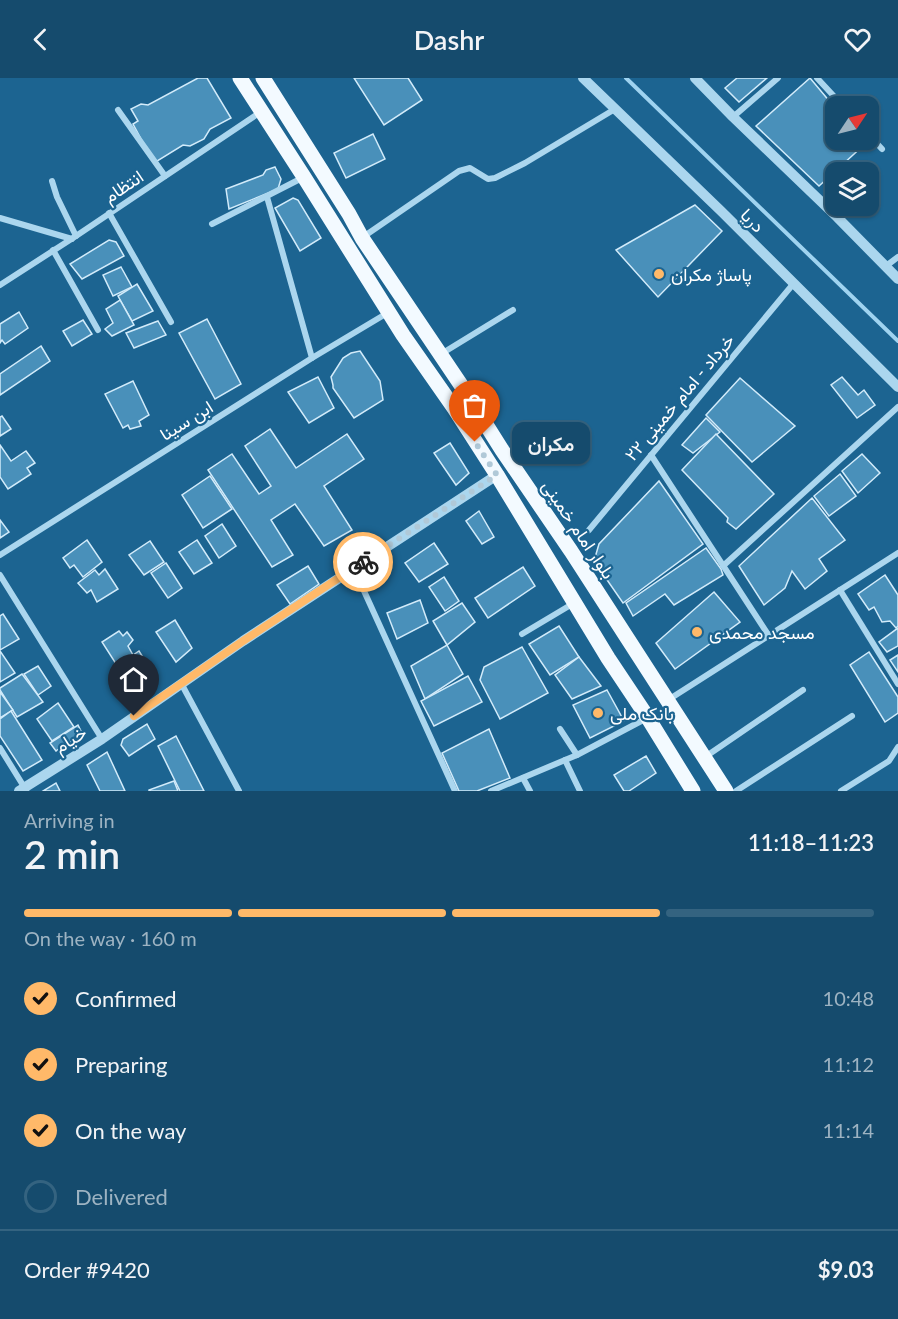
<!DOCTYPE html>
<meta charset="utf-8">
<style>
:root{--surface:#154b6d;--page:#1e5272;--text:#f1f3f6;--muted:#9db3c2;--line:#346380;--accent:#ffb969}
body{margin:0;font-family:Lato,Vazirmatn,sans-serif;background:var(--page);color:var(--text);height:100vh;display:flex;flex-direction:column;font-size:22px;white-space:nowrap}
*{box-sizing:border-box;margin:0}
p{font-size:20px;color:var(--muted)}
.icon{flex:none;width:33px;height:33px;fill:none;stroke:currentColor;stroke-width:2;stroke-linecap:round;stroke-linejoin:round}
.map{position:relative;height:713px;overflow:hidden}
.drawer{display:flex;flex-direction:column;background:var(--surface);flex:1}
.drawer>*{flex:none}
.needle{width:39px;rotate:55deg}
.tools{position:absolute;left:825px;top:18px;display:grid;gap:12px}
.tools a{display:grid;place-items:center;width:54px;height:54px;border-radius:12px;background:var(--surface);box-shadow:0 2px 4px #0004,0 0 0 2px var(--line);font-size:30px}
.pin{position:absolute;display:grid;place-items:center;width:51px;height:51px;color:#fff;margin:-62px -26px;border-radius:50% 50% 50% 0;rotate:-45deg;box-shadow:0 0 6px #0007}
.pin .icon{rotate:45deg}
.courier{position:absolute;display:grid;place-items:center;width:60px;height:60px;margin:-30px;border:4px solid #ffb969;border-radius:50%;background:#fff;color:#222;box-shadow:0 2px 8px #0007}
.bubble{position:absolute;height:42px;border-radius:12px;background:var(--surface);box-shadow:0 2px 4px #0004,0 0 0 2px var(--line);font-size:20px;font-weight:600;line-height:42px;text-align:center}
.head em{font-style:normal;font-weight:600}
.head div{display:flex;flex-direction:column-reverse}
.head{display:flex;align-items:center;justify-content:space-between;height:102px;padding:0 24px}
h1{font-size:39px;font-weight:600;line-height:45px}
.bar{display:grid;grid-template-columns:repeat(4,1fr);gap:9px 6px;align-content:center;height:72px;padding:0 24px}
.bar i{height:8px;border-radius:4px;background:var(--line)}
.bar .on{background:var(--accent)}
.bar p{grid-column:span 4}
.line{display:flex;align-items:center;gap:15px;padding:0 24px;border-top:2px solid var(--line)}
.line div{flex:1}
ol{padding:0 24px;list-style:none}
li{display:flex;align-items:center;gap:18px;height:66px}
li p{margin-inline-start:auto}
li .icon{padding:6px;border-radius:50%;background:var(--accent);color:#111;stroke-width:4}
li:last-child{color:var(--muted)}
li i{width:33px;height:33px;border:3px solid var(--line);border-radius:50%}
header{display:flex;justify-content:space-between;align-items:center;height:78px;padding:0 24px;background:var(--surface);font-size:27px;font-weight:600}
.map>svg:first-child{display:block}
.lines{fill:none;stroke-linecap:round;stroke-linejoin:round}
.stream{stroke:#9fd3f0;stroke-width:4}
.building{fill:#4990ba;stroke:#d2ebfa;stroke-width:1.5}
.minor{stroke:#abd6ee;stroke-width:6}
.tertiary{stroke:#abd6ee;stroke-width:10}
.primary{stroke:#f3faff;stroke-width:15}
.done{stroke:#b0c9d8;stroke-width:6;stroke-dasharray:0 10.8}
.route{stroke:#ffb969;stroke-width:8}
.poi-dot{fill:#ffb969;stroke:#1c6491;stroke-width:2}
.labels{text-anchor:middle;dominant-baseline:central;stroke-width:4.5;stroke-linejoin:round;paint-order:stroke}
.street-label{font-size:18px;fill:#fff;stroke:#1c6491}
.poi-label{font-size:18px;fill:#fff;stroke:#1c6491;text-anchor:start}
</style>
<header><svg class="icon" aria-label="back" viewBox="0 0 24 24"><path d="M15 5l-7 7 7 7"/></svg>Dashr<svg class="icon" aria-label="heart" viewBox="0 0 24 24"><path d="M12 20l-8-8c-3-5 5-10 8-4 3-6 11-1 8 4z"/></svg></header>
<div class="map">
<svg width="898" height="713" viewBox="0 0 898 713">
<rect width="100%" height="100%" fill="#1c6491"/>
<g class="lines">
<path class="stream" d="M626,0L898,263"/>
</g>
<g class="building">
<path d="M198,0H207L231,40L210,51L204,61L190,68L183,67L154,85L133,46L138,43L131,31L141,26L148,27Z"/>
<path d="M354,0H408L422,22L384,47Z"/>
<path d="M737,0H767L739,24L725,10Z"/>
<path d="M810,0L836,31V62H861L865,66L819,108L756,48Z"/>
<path d="M373,56L385,81L346,100L334,75Z"/>
<path d="M275,89L281,101L278,111L229,131L226,111L263,97L266,92Z"/>
<path d="M293,120L298,122L321,160L300,173L275,130Z"/>
<path d="M695,127L722,153L658,219L616,172Z"/>
<path d="M109,162L116,164L124,178L82,201L70,186Z"/>
<path d="M121,189L132,209L113,218L103,197Z"/>
<path d="M137,206L153,233L132,243L118,218Z"/>
<path d="M120,222L134,247L112,258L105,251L113,245L106,231Z"/>
<path d="M19,234L28,250L5,266L2,262L0,265V246Z"/>
<path d="M207,241L241,306L215,321L179,255Z"/>
<path d="M83,242L92,256L72,268L63,253Z"/>
<path d="M158,243L166,257L134,270L126,255Z"/>
<path d="M41,268L50,283L0,317V296Z"/>
<path d="M360,273L380,303L383,322L354,340L333,310V307L331,299L343,280L351,275Z"/>
<path d="M318,299L334,330L309,345L288,314Z"/>
<path d="M842,299L858,317L864,312L875,327L857,340L831,307Z"/>
<path d="M740,300L795,348L752,384L706,337Z"/>
<path d="M133,303L149,337L139,343L141,348L130,351L128,347L123,350L105,316Z"/>
<path d="M2,338L11,351L0,358V339Z"/>
<path d="M706,340L720,354L693,375L682,367Z"/>
<path d="M270,351L296,390L347,356L364,381L324,408L352,452L324,468L295,426L271,442L293,477L272,489L208,392L232,376L259,416L271,408L245,368Z"/>
<path d="M716,356L774,416L736,451L727,444L728,440L682,392Z"/>
<path d="M450,365L469,395L456,407L434,375Z"/>
<path d="M0,367L11,383L26,373L35,385L27,390L31,396L8,411L0,399Z"/>
<path d="M862,376L880,395L858,415L842,393Z"/>
<path d="M840,396L856,418L829,438L814,418Z"/>
<path d="M210,398L232,431L203,450L182,417Z"/>
<path d="M659,403L703,466L623,525L594,483L599,466Z"/>
<path d="M812,420L845,462L819,481L827,493L805,511L792,493L785,510L764,527L739,488Z"/>
<path d="M479,433L494,459L482,466L466,443Z"/>
<path d="M0,442L9,454L0,460Z"/>
<path d="M222,446L236,468L219,480L205,458Z"/>
<path d="M87,462L102,484L83,499L74,487L70,490L63,480Z"/>
<path d="M197,462L212,485L194,496L179,474Z"/>
<path d="M150,463L164,484L144,497L129,477Z"/>
<path d="M434,465L448,486L419,504L405,485Z"/>
<path d="M706,470L721,491L723,497L674,527L665,516L633,538L626,525Z"/>
<path d="M166,485L182,510L168,520L151,495Z"/>
<path d="M308,488L319,506L290,526L277,507Z"/>
<path d="M523,489L535,508L488,540L475,520Z"/>
<path d="M105,491L118,511L97,524L91,512L87,515L78,505L95,492L99,497Z"/>
<path d="M885,497L898,517V548L896,550L890,543L882,544L874,529L869,532L858,516Z"/>
<path d="M444,499L459,523L445,533L429,509Z"/>
<path d="M714,514L740,544L675,591L656,565Z"/>
<path d="M420,522L428,545L397,561L387,535Z"/>
<path d="M462,525L475,544L447,567L433,543Z"/>
<path d="M3,536L19,561L0,572V538Z"/>
<path d="M175,542L192,570L176,584L156,554Z"/>
<path d="M559,548L579,579L550,597L529,566Z"/>
<path d="M898,550V568L887,574L879,564Z"/>
<path d="M119,553L123,558L127,554L133,562L128,568L133,577L139,573L144,581L140,586L150,601L134,614L102,564Z"/>
<path d="M447,567L463,596L425,621L411,588Z"/>
<path d="M522,569L548,615L500,641L480,602L484,589Z"/>
<path d="M0,573L15,595L0,604Z"/>
<path d="M869,574L898,619V635L885,644L850,587Z"/>
<path d="M898,577V594L890,582Z"/>
<path d="M579,579L601,608L572,621L555,597Z"/>
<path d="M38,588L51,608L38,617L24,596Z"/>
<path d="M22,596L43,624L17,639L0,612V610Z"/>
<path d="M468,598L482,624L434,648L421,623Z"/>
<path d="M607,612L624,643L590,660L573,627Z"/>
<path d="M0,614L13,632L0,640Z"/>
<path d="M58,625L74,649L52,663L37,641Z"/>
<path d="M11,633L42,682L23,693L0,658V641Z"/>
<path d="M147,646L155,661L129,678L121,667L123,661Z"/>
<path d="M78,647L83,657L56,673L50,665Z"/>
<path d="M489,651L510,700L477,713H459L442,675Z"/>
<path d="M176,658L204,713H180L158,668Z"/>
<path d="M107,674L125,713H100L87,687Z"/>
<path d="M646,678L656,695L629,713H624L614,697Z"/>
<path d="M174,703L178,713H149V712Z"/>
<path d="M56,705L60,713H43Z"/>
</g>
<g class="lines">
<g class="minor">
<path d="M817,0L843,28"/>
<path d="M118,32L165,98"/>
<path d="M733,39L778,0"/>
<path d="M868,56L882,71"/>
<path d="M52,103L57,119L76,158"/>
<path d="M868,114L872,111"/>
<path d="M267,119L312,280"/>
<path d="M109,135L171,244"/>
<path d="M837,139L851,128"/>
<path d="M0,140L72,161"/>
<path d="M212,146L304,99"/>
<path d="M363,159L459,93L470,90L488,101L495,100L525,85L615,31"/>
<path d="M53,172L98,252"/>
<path d="M886,188L898,179"/>
<path d="M0,207L76,158L262,33"/>
<path d="M441,276L513,232"/>
<path d="M651,377L769,558"/>
<path d="M589,452L794,205"/>
<path d="M0,477L312,280L389,234"/>
<path d="M723,488L898,329"/>
<path d="M354,491L455,713"/>
<path d="M0,497L102,661"/>
<path d="M840,512L898,606"/>
<path d="M522,556L574,525"/>
<path d="M181,605L239,713"/>
<path d="M668,622L898,475"/>
<path d="M560,651L577,677"/>
<path d="M0,670L26,712"/>
<path d="M705,679L803,612"/>
<path d="M565,682L580,713"/>
<path d="M523,700L530,713"/>
<path d="M491,713L577,677L647,640"/>
<path d="M736,713L852,638"/>
<path d="M841,713L889,683L898,669"/>
</g>
<g class="tertiary">
<path d="M583,0L721,133L898,309"/>
<path d="M695,0L733,39L837,139L898,201"/>
<path d="M19,713L102,661L243,563L497,397"/>
</g>
<g class="primary">
<path d="M240,0L304,99L403,257L454,330L497,397L608,580L648,640L693,713"/>
<path d="M263,0L349,136L362,160L463,310L502,372L571,473L726,713"/>
</g>
</g>
<g class="lines">
<path class="done" d="M363,484L497,397L475,364"/>
<path class="route" d="M134,638L243,563L363,484"/>
</g>
<g class="poi-dot">
<circle cx="659" cy="196" r="6"/>
<circle cx="697" cy="554" r="6"/>
<circle cx="598" cy="635" r="6"/>
</g>
<g class="labels">
<g class="street-label">
<text transform="translate(123 108) rotate(-34)">انتظام</text>
<text transform="translate(753 142) rotate(45)">دریا</text>
<text transform="translate(679 319) rotate(-50)">خرداد - امام خمینی ۲۲</text>
<text transform="translate(186 342) rotate(-32)">ابن سینا</text>
<text transform="translate(579 451) rotate(56)">بلوار امام خمینی</text>
<text transform="translate(70 661) rotate(-32)">خیام</text>
</g>
<g class="poi-label">
<text x="671" y="196">پاساژ مکران</text>
<text x="709" y="554">مسجد محمدی</text>
<text x="610" y="635">بانک ملی</text>
</g>
</g>
</svg>
<div class="tools">
<a><svg class="needle" viewBox="-14 -14 28 28"><path d="M0-13l5 13h-10z" fill="#e53935"/><path d="M0 13l5-13h-10z" fill="#9db3c2"/></svg></a>
<a><svg class="icon" aria-label="layers" viewBox="0 0 24 24"><path d="M12 4l9 5-9 5-9-5zM3 14l9 5 9-5"/></svg></a>
</div>
<div class="pin" style="left:475px;top:364px;background:#ea580c"><svg class="icon" aria-label="bag" viewBox="0 0 24 24"><path d="M5 8h14l-1 12H6zM9 8a3 3 0 0 1 6 0"/></svg></div>
<div class="pin" style="left:134px;top:638px;background:#1f2937"><svg class="icon" aria-label="home" viewBox="0 0 24 24"><path d="M3 11l9-7 9 7M6 9v11h12V9"/></svg></div>
<div class="courier" style="left:363px;top:484px"><svg class="icon" aria-label="bike" viewBox="0 0 24 24"><circle cx="6" cy="16" r="4"/><circle cx="18" cy="16" r="4"/><path d="M6 16l4-8h5l3 8M10 8l3 8H6M13 5h3"/></svg></div>
<div class="bubble" style="left:512px;top:344px;width:78px">مکران</div>
</div>
<section class="drawer">
<div class="head"><div><h1>2 min</h1><p>Arriving in</p></div><em>11:18–11:23</em></div>
<div class="bar"><i class="on"></i><i class="on"></i><i class="on"></i><i></i><p>On the way · 160 m</p></div>
<ol>
<li><svg class="icon" aria-label="check" viewBox="0 0 24 24"><path d="M5 12l5 5 9-10"/></svg>Confirmed<p>10:48</p></li>
<li><svg class="icon" aria-label="check" viewBox="0 0 24 24"><path d="M5 12l5 5 9-10"/></svg>Preparing<p>11:12</p></li>
<li><svg class="icon" aria-label="check" viewBox="0 0 24 24"><path d="M5 12l5 5 9-10"/></svg>On the way<p>11:14</p></li>
<li><i></i>Delivered</li>
</ol>
<div class="line" style="height:78px"><div>Order #9420</div><b>$9.03</b></div>
</section>
